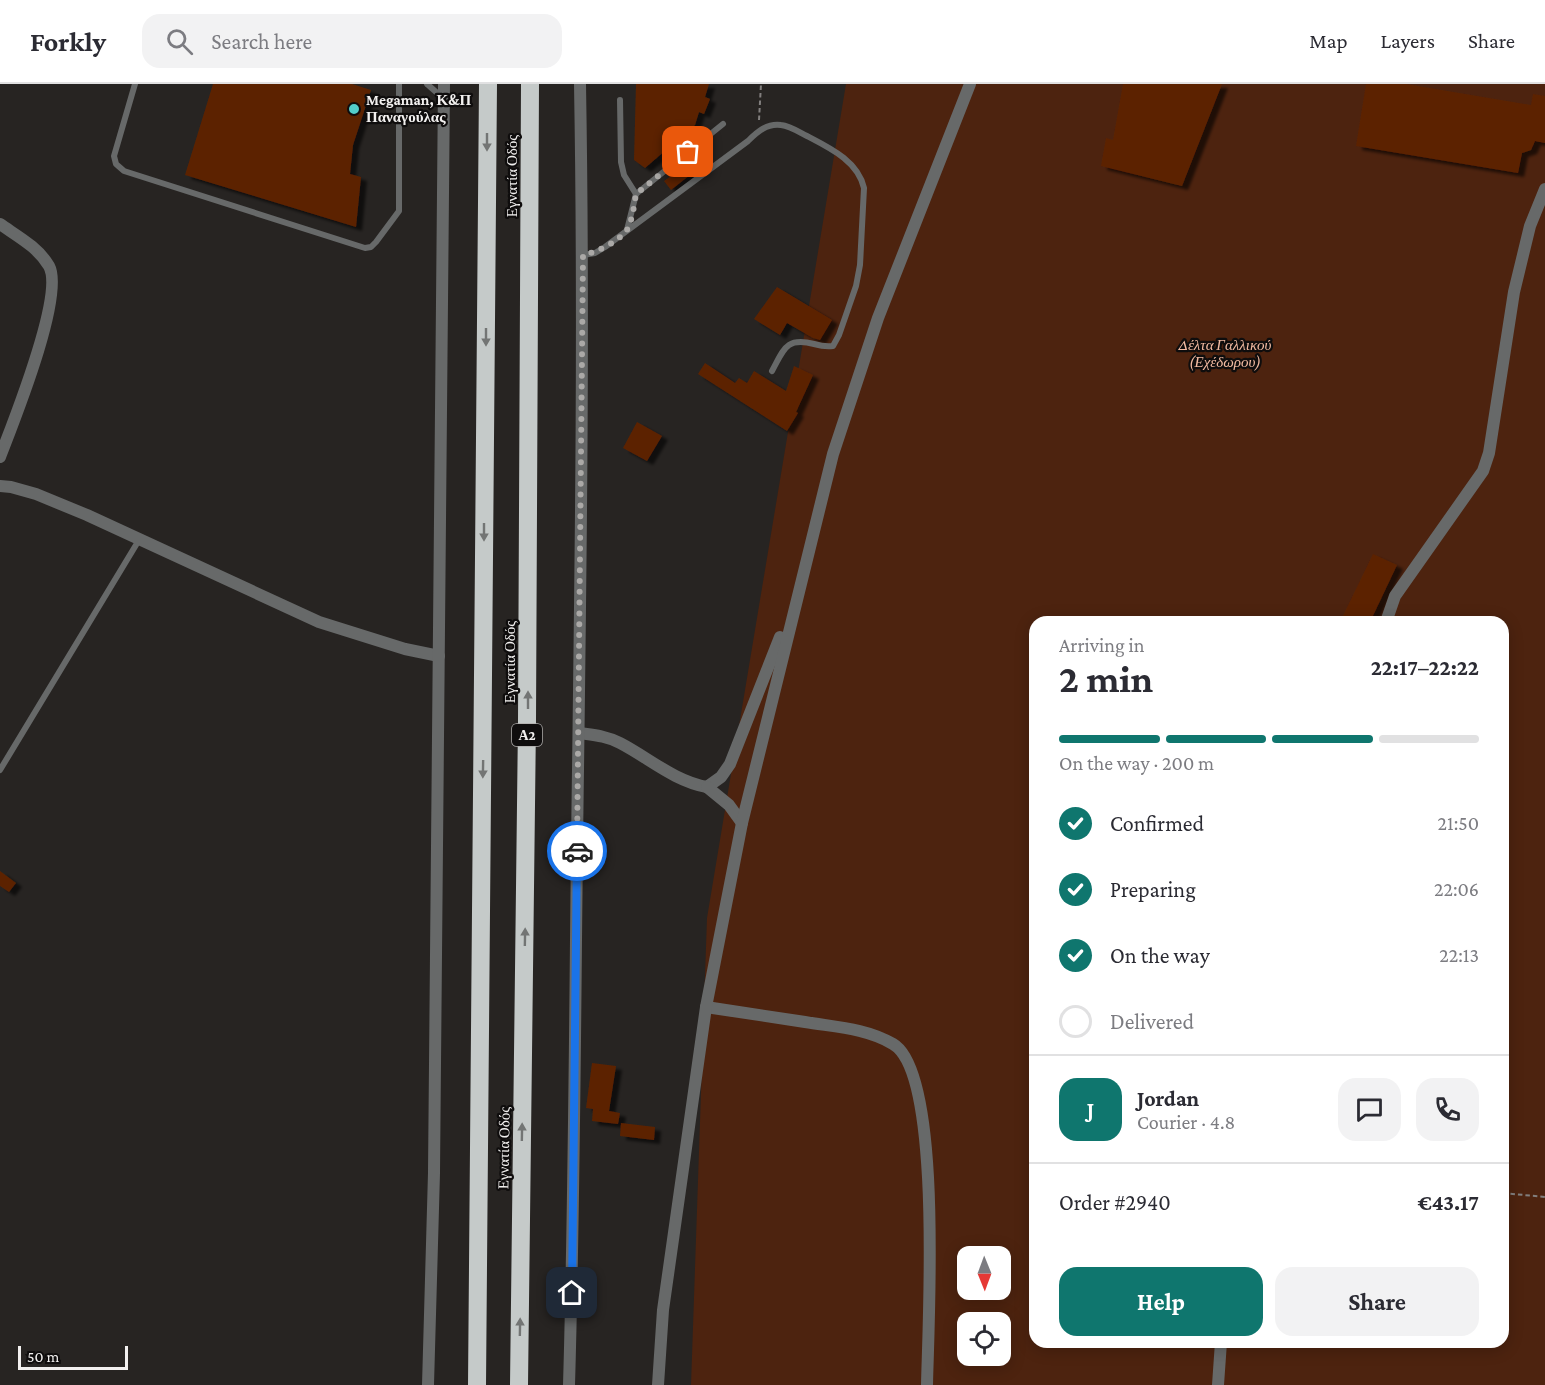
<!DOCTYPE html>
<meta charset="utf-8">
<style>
:root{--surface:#fff;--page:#f2f2f3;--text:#2b2b33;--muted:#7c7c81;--line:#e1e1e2;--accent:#0f766e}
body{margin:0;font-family:"Crimson Pro",serif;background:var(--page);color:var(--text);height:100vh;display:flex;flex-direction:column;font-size:22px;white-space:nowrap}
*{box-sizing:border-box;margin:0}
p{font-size:20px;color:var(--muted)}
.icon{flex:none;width:33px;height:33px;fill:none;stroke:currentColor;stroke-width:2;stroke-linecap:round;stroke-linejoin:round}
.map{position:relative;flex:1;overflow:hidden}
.side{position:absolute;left:1029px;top:532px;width:480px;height:732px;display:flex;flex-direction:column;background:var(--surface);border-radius:18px;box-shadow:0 3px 15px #0003}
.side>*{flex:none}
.needle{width:39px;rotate:179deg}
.controls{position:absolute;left:957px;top:1162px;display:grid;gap:12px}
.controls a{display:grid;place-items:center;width:54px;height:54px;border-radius:12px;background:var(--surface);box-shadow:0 3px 15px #0003;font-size:30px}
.scale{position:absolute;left:18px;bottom:15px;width:110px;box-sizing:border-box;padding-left:6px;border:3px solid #f2f0ef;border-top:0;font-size:16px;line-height:21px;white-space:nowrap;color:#f2f0ef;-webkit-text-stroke:4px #0f0d0d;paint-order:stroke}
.pin{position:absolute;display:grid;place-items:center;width:51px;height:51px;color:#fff;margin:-26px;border-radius:12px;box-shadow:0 3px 9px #0006}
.courier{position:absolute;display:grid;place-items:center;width:60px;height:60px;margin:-30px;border:4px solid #1a73e8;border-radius:50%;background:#fff;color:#222;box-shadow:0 2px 8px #0007}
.headline em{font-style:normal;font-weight:700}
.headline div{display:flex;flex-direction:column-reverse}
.headline{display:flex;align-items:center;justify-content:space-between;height:102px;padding:0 30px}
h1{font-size:39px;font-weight:700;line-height:45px}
.bar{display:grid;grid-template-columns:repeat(4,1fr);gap:9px 6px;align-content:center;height:72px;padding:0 30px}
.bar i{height:8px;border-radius:4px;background:var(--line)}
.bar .active{background:var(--accent)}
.bar p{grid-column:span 4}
.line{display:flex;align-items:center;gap:15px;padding:0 30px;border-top:2px solid var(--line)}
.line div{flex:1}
.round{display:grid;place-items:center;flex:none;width:63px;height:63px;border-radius:18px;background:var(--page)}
ol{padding:0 30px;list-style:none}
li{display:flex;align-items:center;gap:18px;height:66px}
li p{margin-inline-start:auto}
li .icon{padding:6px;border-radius:50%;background:var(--accent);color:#fff;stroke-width:4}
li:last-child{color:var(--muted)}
li i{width:33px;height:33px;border:3px solid var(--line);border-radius:50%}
.primary-button{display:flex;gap:12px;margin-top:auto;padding:12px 30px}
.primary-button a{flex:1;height:69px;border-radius:18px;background:var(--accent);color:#fff;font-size:24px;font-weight:700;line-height:69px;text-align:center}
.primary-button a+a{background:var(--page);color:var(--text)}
header{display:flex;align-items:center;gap:36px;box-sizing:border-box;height:84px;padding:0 30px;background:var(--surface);border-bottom:2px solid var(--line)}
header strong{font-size:28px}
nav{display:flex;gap:33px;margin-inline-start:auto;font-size:21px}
.search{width:420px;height:54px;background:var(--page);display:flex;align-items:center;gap:15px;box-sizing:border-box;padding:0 21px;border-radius:18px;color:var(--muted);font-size:22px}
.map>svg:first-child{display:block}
.green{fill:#4d230f;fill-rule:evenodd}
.building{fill:#5c2304;filter:url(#shadow)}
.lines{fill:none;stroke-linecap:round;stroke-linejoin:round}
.path{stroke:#827f7e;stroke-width:2;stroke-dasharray:4.5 3;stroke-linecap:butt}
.lane{stroke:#676969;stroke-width:6}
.street{stroke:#676969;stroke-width:12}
.highway{stroke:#c5cac9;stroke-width:18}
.oneway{fill:#737574}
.done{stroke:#aba9a7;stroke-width:6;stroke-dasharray:0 10.8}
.route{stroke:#1a73e8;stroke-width:8}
.poi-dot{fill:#53cdca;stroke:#0f0d0d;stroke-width:2}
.labels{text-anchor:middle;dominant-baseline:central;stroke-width:4.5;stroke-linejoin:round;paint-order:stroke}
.shield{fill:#0f0d0d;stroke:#aeacab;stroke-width:1.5}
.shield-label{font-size:14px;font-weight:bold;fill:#f2f0ef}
.poi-label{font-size:15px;font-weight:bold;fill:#f2f0ef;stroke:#0f0d0d;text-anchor:start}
.street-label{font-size:15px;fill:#f2f0ef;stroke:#0f0d0d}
.park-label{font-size:15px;font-style:italic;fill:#f3bba2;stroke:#0f0d0d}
</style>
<header>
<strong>Forkly</strong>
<div class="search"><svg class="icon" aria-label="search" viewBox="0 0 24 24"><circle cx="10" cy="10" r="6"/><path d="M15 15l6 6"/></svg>Search here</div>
<nav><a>Map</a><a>Layers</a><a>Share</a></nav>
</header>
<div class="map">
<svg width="1545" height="1301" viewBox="0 0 1545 1301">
<defs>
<filter id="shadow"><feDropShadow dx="6" dy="4" stdDeviation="1.5" flood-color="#0009"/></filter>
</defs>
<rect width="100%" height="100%" fill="#272422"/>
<path class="green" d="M846,0H1545V1301H691L707,834ZM1035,538H1503V1258H1035ZM968,1173H1000V1206H968ZM968,1239H1000V1272H968Z"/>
<g class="building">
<path d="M213,0H352L371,6L353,61L350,90L361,93L356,143L185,91Z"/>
<path d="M636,0H709L705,13L710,15L704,30L699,28L695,41L645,84L634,76Z"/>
<path d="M1123,0H1222L1182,102L1101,82L1106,54L1113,56Z"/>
<path d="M1366,0H1406L1531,21L1533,10L1545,12V59L1535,57L1531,66L1522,69L1518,89L1356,62Z"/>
<path d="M699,71L705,79L671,106L664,97Z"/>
<path d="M777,203L832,236L820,256L813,254L787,239L780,251L754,235Z"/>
<path d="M705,279L735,299L739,294L747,299L754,287L786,307L794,282L813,291L796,328L798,329L787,347L698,290Z"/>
<path d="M637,338L662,352L647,377L623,364Z"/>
<path d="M1373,470L1397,481L1370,538H1340Z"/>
<path d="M0,787L16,799L9,808L0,802Z"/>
<path d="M592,979L616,982L609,1027L620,1029L618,1040L592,1037L593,1025L586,1024Z"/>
<path d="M621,1039L655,1043L654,1056L620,1052Z"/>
</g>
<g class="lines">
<g class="path">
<path d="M759,36L761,0"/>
<path d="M1503,1109L1545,1113"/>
</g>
<g class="lane">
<path d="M135,0L114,72L116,80L124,87L365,164L371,163L376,158L399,127V0"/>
<path d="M427,0L444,15"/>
<path d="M620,16L621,78L624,91L636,110L627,146"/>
<path d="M636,110L723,40"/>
<path d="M583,171L595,169L605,163L748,57C757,48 767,39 781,41C790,42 799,48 807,52C830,64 858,77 864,104L860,181L856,202L839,251L833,262C826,263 821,262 814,260C786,253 784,265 772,287"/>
<path d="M0,686L139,456"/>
</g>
<g class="street">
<path d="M0,140C17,152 38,163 49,182C65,211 13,339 0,373"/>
<path d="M0,402L11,403L36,410L87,431L319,538L405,565L439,572"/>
<path d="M1386,538L1395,512L1483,387L1489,369L1514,208L1530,142L1545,105"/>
<path d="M579,649C593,651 607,652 620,659C649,674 674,697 707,703L721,693L730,680L780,553"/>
<path d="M707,703L729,721L742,739"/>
<path d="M706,923C739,928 772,933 805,938C834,943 866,944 893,960C943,989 928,1242 927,1301"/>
<path d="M428,1301L434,1089L444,0"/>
<path d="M569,1301C575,1096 575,891 578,686C581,458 584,229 580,0"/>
<path d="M658,1301L663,1226L706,923L742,739L833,370L878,234L970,0"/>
<path d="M1218,1301L1221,1258"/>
</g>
<g class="highway">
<path d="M477,1301L488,0"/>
<path d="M519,1301L527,638L530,0"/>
</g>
</g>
<defs><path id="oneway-solid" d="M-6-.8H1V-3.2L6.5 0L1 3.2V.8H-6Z" transform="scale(1.5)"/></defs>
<g class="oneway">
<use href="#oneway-solid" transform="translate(487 58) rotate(90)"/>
<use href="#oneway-solid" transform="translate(486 253) rotate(90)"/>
<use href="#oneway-solid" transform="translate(484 448) rotate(90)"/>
<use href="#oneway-solid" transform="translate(528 616) rotate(-90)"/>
<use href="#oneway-solid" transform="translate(483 685) rotate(91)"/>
<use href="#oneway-solid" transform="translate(525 853) rotate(-89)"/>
<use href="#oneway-solid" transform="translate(522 1048) rotate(-89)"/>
<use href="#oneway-solid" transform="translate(520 1243) rotate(-89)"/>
</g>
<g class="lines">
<path class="done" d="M577,767L583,171C596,169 622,156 628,144C633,133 634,121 636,110L688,68"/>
<path class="route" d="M572,1209L577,767"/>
</g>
<circle class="poi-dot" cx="354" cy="25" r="6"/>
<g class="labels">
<rect class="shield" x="512" y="640" width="30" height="22" rx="4.5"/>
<g class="shield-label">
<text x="527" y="651">Α2</text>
</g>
<g class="poi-label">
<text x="366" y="16">Megaman, Κ&amp;Π<tspan x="366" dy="17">Παναγούλας</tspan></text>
</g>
<g class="street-label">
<text transform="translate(512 92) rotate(-90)">Εγνατία Οδός</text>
<text transform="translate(510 578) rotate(-90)">Εγνατία Οδός</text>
<text transform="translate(504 1064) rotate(-89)">Εγνατία Οδός</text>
</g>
<g class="park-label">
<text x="1225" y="261">Δέλτα Γαλλικού<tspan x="1225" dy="17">(Εχέδωρου)</tspan></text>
</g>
</g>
</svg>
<div class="controls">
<a><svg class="needle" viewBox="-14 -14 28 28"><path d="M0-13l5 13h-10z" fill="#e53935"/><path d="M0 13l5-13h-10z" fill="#7c7c81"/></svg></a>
<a><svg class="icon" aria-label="locate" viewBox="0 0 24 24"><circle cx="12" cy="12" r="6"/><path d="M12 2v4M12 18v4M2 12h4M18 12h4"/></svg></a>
</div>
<div class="scale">50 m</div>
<div class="pin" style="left:688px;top:68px;background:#ea580c"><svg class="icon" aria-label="bag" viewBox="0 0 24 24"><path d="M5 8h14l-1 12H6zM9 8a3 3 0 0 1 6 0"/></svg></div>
<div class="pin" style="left:572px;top:1209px;background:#1f2937"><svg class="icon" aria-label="home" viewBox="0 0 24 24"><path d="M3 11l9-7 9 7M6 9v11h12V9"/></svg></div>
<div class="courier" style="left:577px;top:767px"><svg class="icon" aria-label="car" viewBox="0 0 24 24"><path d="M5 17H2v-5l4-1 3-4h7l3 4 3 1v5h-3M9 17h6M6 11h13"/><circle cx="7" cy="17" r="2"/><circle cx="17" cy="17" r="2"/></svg></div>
<section class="side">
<div class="headline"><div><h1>2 min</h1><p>Arriving in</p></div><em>22:17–22:22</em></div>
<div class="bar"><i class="active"></i><i class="active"></i><i class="active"></i><i></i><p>On the way · 200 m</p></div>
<ol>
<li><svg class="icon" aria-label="check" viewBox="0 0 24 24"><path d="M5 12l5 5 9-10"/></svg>Confirmed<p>21:50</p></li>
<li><svg class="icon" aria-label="check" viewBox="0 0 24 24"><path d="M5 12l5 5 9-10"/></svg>Preparing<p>22:06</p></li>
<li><svg class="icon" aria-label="check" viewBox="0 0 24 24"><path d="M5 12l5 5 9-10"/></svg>On the way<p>22:13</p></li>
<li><i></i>Delivered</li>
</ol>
<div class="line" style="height:108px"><b class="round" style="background:var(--accent);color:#fff">J</b><div><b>Jordan</b><p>Courier · 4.8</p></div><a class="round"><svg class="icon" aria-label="chat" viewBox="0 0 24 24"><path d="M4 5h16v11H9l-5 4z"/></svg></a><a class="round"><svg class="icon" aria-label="phone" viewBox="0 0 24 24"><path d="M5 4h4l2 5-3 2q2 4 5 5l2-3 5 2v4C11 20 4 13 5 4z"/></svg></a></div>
<div class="line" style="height:78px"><div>Order #2940</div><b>€43.17</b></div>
<div class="primary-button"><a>Help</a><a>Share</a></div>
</section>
</div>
